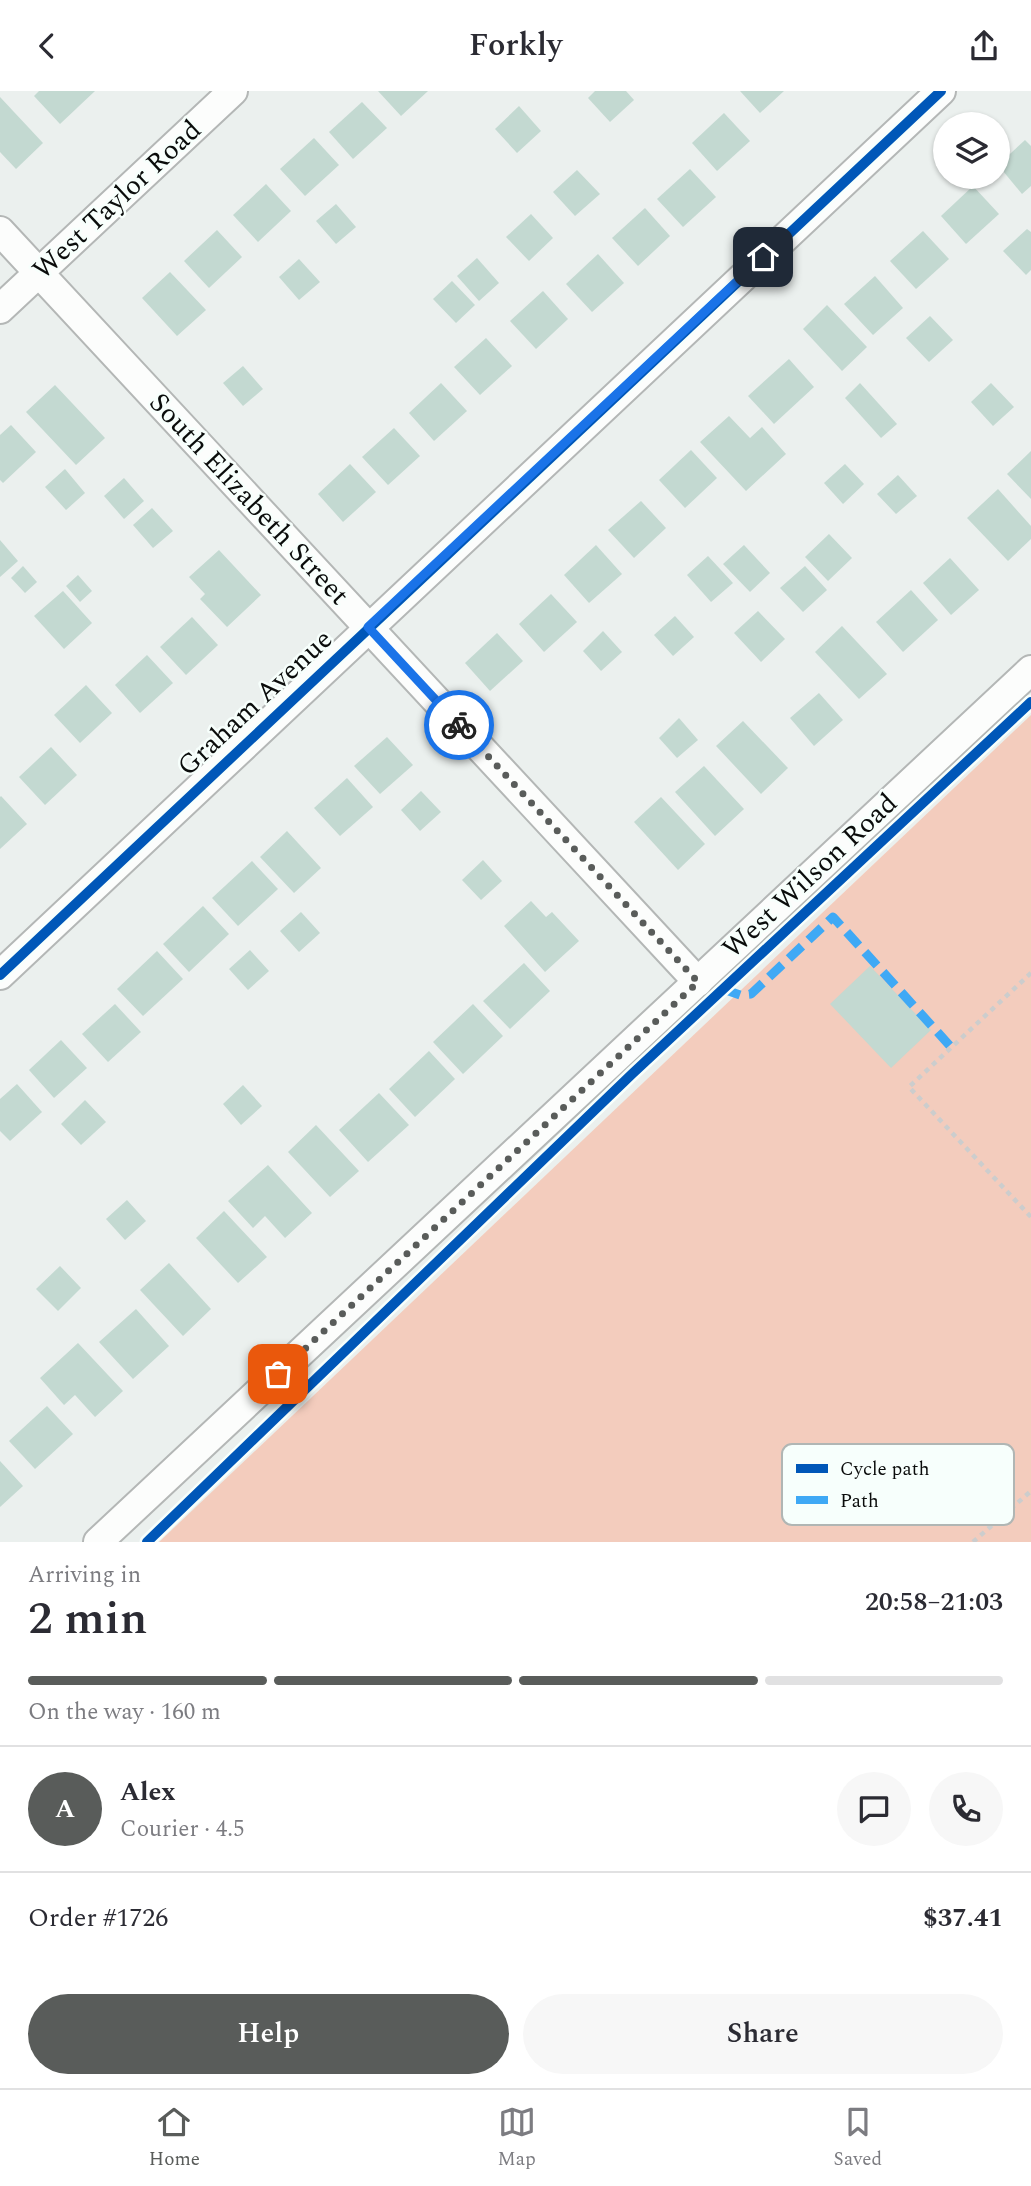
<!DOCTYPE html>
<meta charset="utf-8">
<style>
:root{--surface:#fff;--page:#f7f7f7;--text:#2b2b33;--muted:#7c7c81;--line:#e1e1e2;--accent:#595c5a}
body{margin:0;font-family:Spectral,serif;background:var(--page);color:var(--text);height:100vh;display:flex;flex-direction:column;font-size:26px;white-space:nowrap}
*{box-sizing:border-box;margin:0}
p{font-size:23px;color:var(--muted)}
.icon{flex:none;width:38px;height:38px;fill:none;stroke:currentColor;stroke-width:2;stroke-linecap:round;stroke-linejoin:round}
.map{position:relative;height:1451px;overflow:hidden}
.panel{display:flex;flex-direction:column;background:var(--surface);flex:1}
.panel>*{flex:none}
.controls{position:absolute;left:933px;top:21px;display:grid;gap:14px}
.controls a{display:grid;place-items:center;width:77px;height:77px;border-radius:50%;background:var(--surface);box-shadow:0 2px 5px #0004;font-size:35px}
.pin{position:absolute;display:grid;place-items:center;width:60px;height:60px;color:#fff;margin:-30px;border-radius:14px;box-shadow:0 4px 10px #0006}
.courier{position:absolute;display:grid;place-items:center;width:70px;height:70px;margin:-35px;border:5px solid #1a73e8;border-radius:50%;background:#fff;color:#222;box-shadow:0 2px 9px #0007}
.headline em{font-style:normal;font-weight:600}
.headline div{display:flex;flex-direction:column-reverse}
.headline{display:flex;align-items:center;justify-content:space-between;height:119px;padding:0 28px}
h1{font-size:46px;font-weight:600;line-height:52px}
.bar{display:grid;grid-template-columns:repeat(4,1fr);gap:10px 7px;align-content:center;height:84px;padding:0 28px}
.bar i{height:9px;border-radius:5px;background:var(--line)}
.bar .on{background:var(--accent)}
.bar p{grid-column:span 4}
.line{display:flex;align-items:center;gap:18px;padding:0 28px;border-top:2px solid var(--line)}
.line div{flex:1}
.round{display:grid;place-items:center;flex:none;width:74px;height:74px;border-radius:37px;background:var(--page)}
.button{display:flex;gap:14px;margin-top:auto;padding:14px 28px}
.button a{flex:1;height:80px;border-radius:42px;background:var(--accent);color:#fff;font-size:28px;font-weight:600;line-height:80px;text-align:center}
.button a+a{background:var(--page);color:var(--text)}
header{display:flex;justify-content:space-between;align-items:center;height:91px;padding:0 28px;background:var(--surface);font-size:32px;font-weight:600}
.tabs{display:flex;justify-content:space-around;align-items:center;height:98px;border-top:2px solid var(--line);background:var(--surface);font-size:19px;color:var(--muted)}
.tabs a{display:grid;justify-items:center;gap:4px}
.tabs .on{color:var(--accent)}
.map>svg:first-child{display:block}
.green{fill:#f3ccbd}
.building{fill:#c3d9d1}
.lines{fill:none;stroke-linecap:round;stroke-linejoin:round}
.minor-casing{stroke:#b4b7b6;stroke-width:32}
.path{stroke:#cccdcd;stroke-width:4.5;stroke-dasharray:5 5;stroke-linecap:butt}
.minor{stroke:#fcfdfc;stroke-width:28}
.quiet{stroke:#3fa9f5;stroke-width:9;stroke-dasharray:18 9;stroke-linecap:butt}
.cycleway-casing{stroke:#f7fffc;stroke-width:15}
.cycleway{stroke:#0057b8;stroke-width:10}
.done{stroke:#595c5a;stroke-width:7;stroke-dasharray:0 12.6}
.route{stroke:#1a73e8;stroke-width:9}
.labels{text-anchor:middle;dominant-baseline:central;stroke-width:5;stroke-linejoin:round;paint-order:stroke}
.street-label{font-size:28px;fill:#0a0c0b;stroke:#f7fffc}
.key{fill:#f7fffc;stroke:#b0b6b4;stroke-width:2}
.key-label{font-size:19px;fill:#0a0c0b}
</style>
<header><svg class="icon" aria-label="back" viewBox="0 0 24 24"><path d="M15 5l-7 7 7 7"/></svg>Forkly<svg class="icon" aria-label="share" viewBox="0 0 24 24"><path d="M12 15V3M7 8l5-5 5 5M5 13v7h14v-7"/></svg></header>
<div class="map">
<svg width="1031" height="1451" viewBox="0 0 1031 1451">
<rect width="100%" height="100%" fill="#ebf0ee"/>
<path class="green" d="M1031,624V1451H159Z"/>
<g class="building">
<path d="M39,0H95L60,33L34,5Z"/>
<path d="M378,0H428L401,25Z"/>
<path d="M595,0H626L634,9L610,31L588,7Z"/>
<path d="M740,0H784L760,22Z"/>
<path d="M0,6L43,52L16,78L0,61Z"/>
<path d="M362,11L387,37L353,68L329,41Z"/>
<path d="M519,15L541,40L517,62L495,38Z"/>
<path d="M724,22L750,50L717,80L692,52Z"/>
<path d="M314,47L339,74L305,105L280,78Z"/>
<path d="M1025,49L1031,55V95L1022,103L998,74Z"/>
<path d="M690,78L716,106L683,136L657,108Z"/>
<path d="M577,79L600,103L575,125L553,101Z"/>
<path d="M266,93L291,120L258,151L233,124Z"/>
<path d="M973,95L999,123L966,153L941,125Z"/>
<path d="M336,113L356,136L336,153L316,130Z"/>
<path d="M645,117L670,145L638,175L612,147Z"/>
<path d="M531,123L553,147L529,170L506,146Z"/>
<path d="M1027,138L1031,141V179L1026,184L1003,160Z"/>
<path d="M217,139L242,166L209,197L184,170Z"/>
<path d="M923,140L949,168L916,198L890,170Z"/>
<path d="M598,163L624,192L592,221L566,193Z"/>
<path d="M477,167L499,192L479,210L457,185Z"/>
<path d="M299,168L320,191L299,209L279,186Z"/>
<path d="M170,181L206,219L177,245L142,207Z"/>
<path d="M875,185L903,217L873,244L844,213Z"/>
<path d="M452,190L475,214L456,232L433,208Z"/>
<path d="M543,200L568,228L536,258L510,230Z"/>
<path d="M827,214L867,256L842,280L803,238Z"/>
<path d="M930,225L953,249L929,271L906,247Z"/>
<path d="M486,247L512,275L480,304L454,276Z"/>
<path d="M789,268L814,296L774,333L748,305Z"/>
<path d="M243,275L263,298L243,315L223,292Z"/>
<path d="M441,292L467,320L434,350L409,322Z"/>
<path d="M860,292L897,333L881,347L845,307Z"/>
<path d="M991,292L1014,316L993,335L971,311Z"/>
<path d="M55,294L105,347L76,374L26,321Z"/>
<path d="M729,325L750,347L762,336L786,363L746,400L700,351Z"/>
<path d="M11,334L36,361L3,392L0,389V344Z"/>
<path d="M394,337L420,365L388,394L362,366Z"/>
<path d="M691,359L717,387L685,417L659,389Z"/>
<path d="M1031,360V408L1007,383Z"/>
<path d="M350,373L376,401L343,431L318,403Z"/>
<path d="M845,373L864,393L843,413L824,392Z"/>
<path d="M65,378L85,402L66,419L45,396Z"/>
<path d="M898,384L917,405L896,423L877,403Z"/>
<path d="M124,387L144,410L124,428L104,405Z"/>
<path d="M998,398L1031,435V448L1008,470L967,427Z"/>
<path d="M641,410L666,437L634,467L608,439Z"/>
<path d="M152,417L173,440L153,457L133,434Z"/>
<path d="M829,443L852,467L828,490L805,466Z"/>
<path d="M0,449L18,470L0,486Z"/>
<path d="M596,454L622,483L589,512L564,484Z"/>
<path d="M744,454L770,482L750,501L723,473Z"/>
<path d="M219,459L261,504L227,536L200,508L205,503L189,486Z"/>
<path d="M708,465L733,492L711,511L687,484Z"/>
<path d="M950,467L979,499L951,524L923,492Z"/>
<path d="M23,475L37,491L25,502L11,487Z"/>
<path d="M805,475L827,499L803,521L780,497Z"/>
<path d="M78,484L92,500L80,511L66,495Z"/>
<path d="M911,499L938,529L903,561L876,531Z"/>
<path d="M63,500L92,532L64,558L34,525Z"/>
<path d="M551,503L577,531L544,561L519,533Z"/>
<path d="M758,520L785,548L761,571L734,542Z"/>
<path d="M675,525L694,546L673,565L654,544Z"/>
<path d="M192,526L218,554L186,584L160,556Z"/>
<path d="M842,535L887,583L859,608L815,561Z"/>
<path d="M603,540L622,561L601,580L583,560Z"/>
<path d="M497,542L523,570L490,600L465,572Z"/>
<path d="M147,564L173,592L140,622L115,594Z"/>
<path d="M86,594L112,622L80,652L54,624Z"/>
<path d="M819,602L843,629L814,655L790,627Z"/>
<path d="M679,627L698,649L677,667L659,647Z"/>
<path d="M743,630L788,677L761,703L716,655Z"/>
<path d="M387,646L413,674L380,703L354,675Z"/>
<path d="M51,656L77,684L45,714L19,686Z"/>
<path d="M704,675L744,718L715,745L675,701Z"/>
<path d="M347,687L373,716L340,745L314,717Z"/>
<path d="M421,700L441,721L420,740L401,719Z"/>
<path d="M1,705L27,733L0,758V706Z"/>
<path d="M661,706L705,753L678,779L634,731Z"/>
<path d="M287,740L321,777L294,802L260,766Z"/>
<path d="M483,769L502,790L481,809L462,789Z"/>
<path d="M252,770L278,798L238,835L212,807Z"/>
<path d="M531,810L546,826L552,821L579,850L545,881L504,835Z"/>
<path d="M203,815L229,843L189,881L163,853Z"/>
<path d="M301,821L320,842L299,861L280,840Z"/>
<path d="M250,859L269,880L248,899L229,878Z"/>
<path d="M157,860L183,888L143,925L117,898Z"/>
<path d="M524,872L550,900L510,938L483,910Z"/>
<path d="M870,875L931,939L891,977L830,913Z"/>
<path d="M115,913L141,941L108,971L82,943Z"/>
<path d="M473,913L503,945L463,983L433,951Z"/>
<path d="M61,949L87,977L54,1007L29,979Z"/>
<path d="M429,960L455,988L415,1026L389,998Z"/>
<path d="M17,993L42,1021L10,1050L0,1040V1008Z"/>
<path d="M243,994L262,1015L241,1034L223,1013Z"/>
<path d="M379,1002L409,1034L368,1071L339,1039Z"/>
<path d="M85,1009L106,1031L81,1054L61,1033Z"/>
<path d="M316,1034L359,1080L330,1106L288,1061Z"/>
<path d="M268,1074L312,1122L285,1147L265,1125L253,1137L228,1110Z"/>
<path d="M127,1109L146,1130L125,1149L106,1128Z"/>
<path d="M224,1120L267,1166L238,1192L196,1147Z"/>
<path d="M169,1172L211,1218L183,1245L140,1199Z"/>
<path d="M60,1175L81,1197L58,1220L36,1198Z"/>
<path d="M136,1218L169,1255L133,1288L99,1251Z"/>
<path d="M78,1252L123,1300L95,1326L75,1304L64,1314L40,1287Z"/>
<path d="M47,1315L73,1343L35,1378L9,1350Z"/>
<path d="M0,1370L23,1395L0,1416Z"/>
</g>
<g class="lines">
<g class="minor-casing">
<g id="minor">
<path d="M0,140L698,891"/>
<path d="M0,218L233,0"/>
<path d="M0,884L941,0"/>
<path d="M98,1451L1031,579"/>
</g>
</g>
<g class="path">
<path d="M1031,882L909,996L1031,1126"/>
<path d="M973,1451L1031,1400"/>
</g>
<use href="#minor" class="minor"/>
<path class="quiet" d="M723,898L740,904L751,903L833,826L951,956"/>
<g class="cycleway-casing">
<g id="cycleway">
<path d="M0,884L941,0"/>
<path d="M147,1451L632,983L1031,611"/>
</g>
</g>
<use href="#cycleway" class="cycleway"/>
</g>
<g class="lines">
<path class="done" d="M278,1283L698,891L459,634"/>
<path class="route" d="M459,634L368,536L763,166"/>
</g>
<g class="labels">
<g class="street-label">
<text transform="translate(117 109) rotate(-43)">West Taylor Road</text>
<text transform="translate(249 408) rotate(47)">South Elizabeth Street</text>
<text transform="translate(255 612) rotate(-43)">Graham Avenue</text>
<text transform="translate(810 785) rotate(-43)">West Wilson Road</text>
</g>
</g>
<rect x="782" y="1353" width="232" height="81" rx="10" class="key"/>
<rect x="796" y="1373" width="32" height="9" fill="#0057b8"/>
<rect x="796" y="1405" width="32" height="8" fill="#3fa9f5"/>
<g class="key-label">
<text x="840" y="1384">Cycle path</text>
<text x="840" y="1416">Path</text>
</g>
</svg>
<div class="controls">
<a><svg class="icon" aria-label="layers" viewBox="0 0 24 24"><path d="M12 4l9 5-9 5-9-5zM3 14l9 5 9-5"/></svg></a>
</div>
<div class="pin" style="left:278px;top:1283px;background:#ea580c"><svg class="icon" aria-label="bag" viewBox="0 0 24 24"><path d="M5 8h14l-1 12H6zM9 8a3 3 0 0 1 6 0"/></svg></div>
<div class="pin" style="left:763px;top:166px;background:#1f2937"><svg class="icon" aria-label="home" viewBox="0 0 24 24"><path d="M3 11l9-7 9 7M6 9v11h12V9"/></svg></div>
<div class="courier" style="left:459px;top:634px"><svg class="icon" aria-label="bike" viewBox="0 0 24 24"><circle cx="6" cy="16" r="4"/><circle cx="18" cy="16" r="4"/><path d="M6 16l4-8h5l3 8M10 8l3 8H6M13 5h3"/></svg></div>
</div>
<section class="panel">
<div class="headline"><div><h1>2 min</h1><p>Arriving in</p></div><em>20:58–21:03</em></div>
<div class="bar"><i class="on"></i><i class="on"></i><i class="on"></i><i></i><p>On the way · 160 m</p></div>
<div class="line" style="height:126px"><b class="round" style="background:var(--accent);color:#fff">A</b><div><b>Alex</b><p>Courier · 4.5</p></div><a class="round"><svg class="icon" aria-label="chat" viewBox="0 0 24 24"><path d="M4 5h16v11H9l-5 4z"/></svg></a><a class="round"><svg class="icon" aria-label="phone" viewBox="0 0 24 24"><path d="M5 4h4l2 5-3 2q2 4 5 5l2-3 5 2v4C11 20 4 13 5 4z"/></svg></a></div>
<div class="line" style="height:91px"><div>Order #1726</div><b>$37.41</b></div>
<div class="button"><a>Help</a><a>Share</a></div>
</section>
<nav class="tabs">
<a class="on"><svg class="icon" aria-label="home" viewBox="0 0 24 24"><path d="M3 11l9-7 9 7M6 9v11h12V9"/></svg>Home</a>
<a><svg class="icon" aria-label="map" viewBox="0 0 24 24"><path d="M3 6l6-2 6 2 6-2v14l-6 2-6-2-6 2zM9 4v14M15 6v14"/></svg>Map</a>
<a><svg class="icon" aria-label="saved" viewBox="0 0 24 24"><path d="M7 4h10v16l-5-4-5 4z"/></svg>Saved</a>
</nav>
